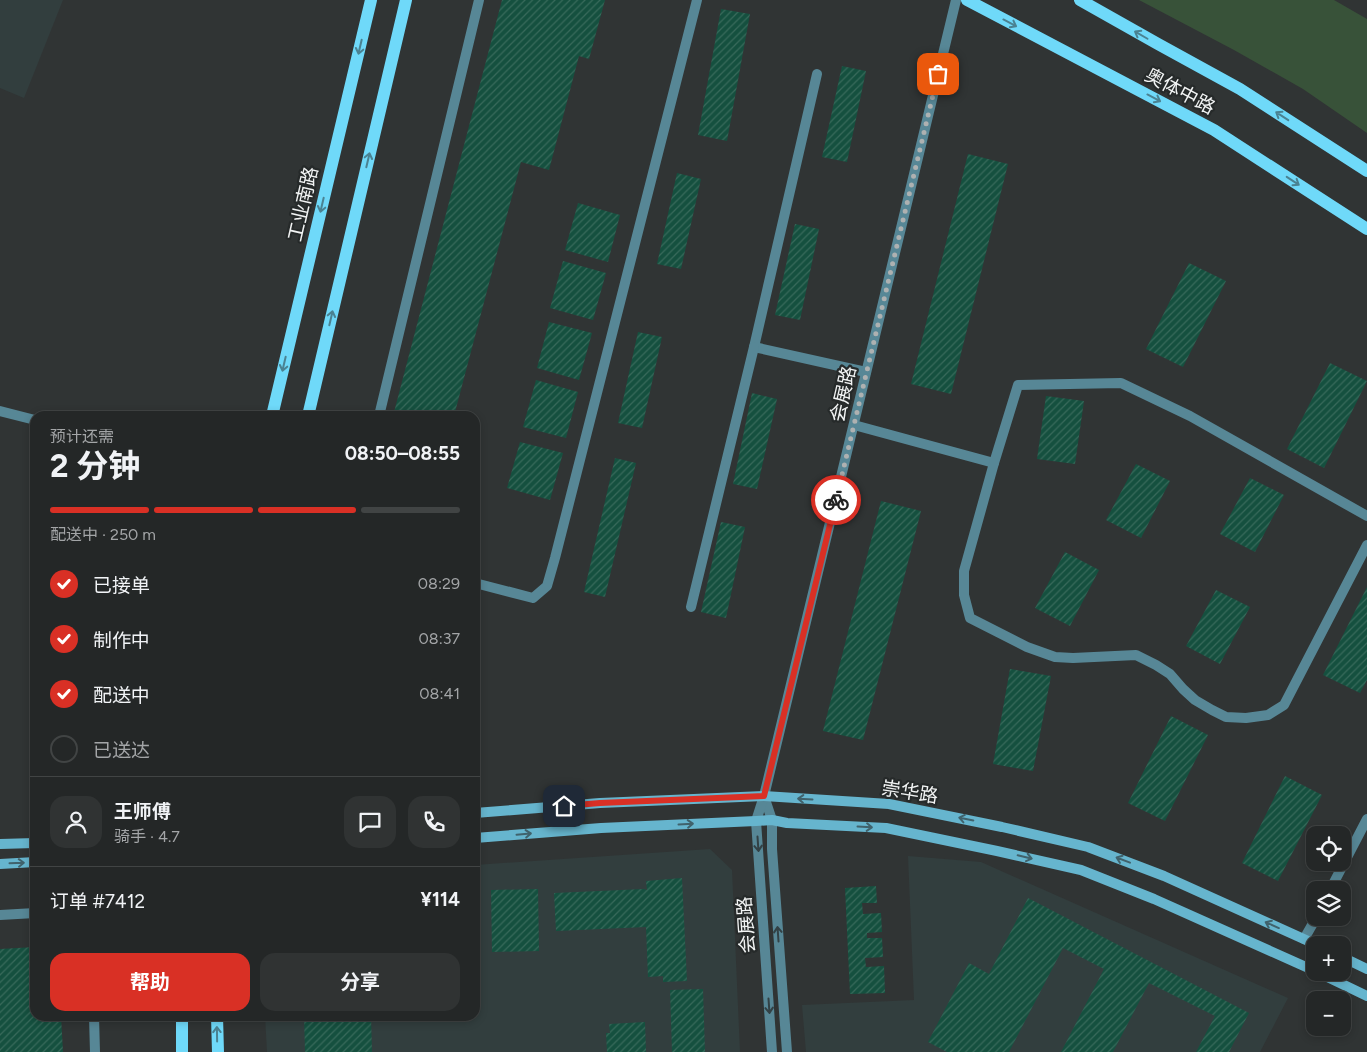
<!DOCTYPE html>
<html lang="zh">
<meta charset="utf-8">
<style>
:root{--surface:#242727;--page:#303333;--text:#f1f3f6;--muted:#a3a5a7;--line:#414444;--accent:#d93025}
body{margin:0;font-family:Figtree,"Noto Sans SC",sans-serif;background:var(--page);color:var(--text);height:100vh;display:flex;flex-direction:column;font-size:19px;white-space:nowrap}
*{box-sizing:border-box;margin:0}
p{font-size:16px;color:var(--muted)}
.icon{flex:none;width:28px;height:28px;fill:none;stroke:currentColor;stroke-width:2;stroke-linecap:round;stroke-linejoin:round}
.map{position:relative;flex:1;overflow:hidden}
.sheet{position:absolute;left:30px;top:411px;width:450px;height:610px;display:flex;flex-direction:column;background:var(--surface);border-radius:15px;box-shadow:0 2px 8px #0003,0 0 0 1px var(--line)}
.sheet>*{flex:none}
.fabs{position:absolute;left:1306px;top:826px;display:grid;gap:10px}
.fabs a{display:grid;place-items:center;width:45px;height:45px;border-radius:10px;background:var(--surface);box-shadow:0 2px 8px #0003,0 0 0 1px var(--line);font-size:25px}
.pin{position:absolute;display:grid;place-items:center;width:42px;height:42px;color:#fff;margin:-21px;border-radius:10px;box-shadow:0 2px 8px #0006}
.courier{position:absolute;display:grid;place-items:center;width:50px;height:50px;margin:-25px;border:4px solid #d93025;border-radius:50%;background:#fff;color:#222;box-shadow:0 1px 6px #0007}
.overview em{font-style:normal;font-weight:700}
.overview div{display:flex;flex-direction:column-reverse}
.overview{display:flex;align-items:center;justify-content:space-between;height:85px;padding:0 20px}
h1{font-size:32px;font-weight:700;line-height:38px}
.bar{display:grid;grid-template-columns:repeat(4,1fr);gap:8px 5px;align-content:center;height:60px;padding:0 20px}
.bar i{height:6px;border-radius:4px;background:var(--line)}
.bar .active{background:var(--accent)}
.bar p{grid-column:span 4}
.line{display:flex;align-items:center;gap:12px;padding:0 20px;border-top:1px solid var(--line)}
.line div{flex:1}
.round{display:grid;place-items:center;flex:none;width:52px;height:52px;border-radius:15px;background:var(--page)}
ol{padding:0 20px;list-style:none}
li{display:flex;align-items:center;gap:15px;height:55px}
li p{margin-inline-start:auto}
li .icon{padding:5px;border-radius:50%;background:var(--accent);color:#fff;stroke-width:4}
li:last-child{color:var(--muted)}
li i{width:28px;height:28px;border:2px solid var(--line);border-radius:50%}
.cta{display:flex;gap:10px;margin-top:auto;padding:10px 20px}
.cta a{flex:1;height:58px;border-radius:15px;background:var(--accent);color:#fff;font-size:20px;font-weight:700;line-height:58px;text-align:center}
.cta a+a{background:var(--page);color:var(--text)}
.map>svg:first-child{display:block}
.built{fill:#323e3e}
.park{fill:#385239}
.building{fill:url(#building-hatch)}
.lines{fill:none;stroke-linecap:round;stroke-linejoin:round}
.minor{stroke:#578796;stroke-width:10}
.tertiary{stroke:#578796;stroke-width:10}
.secondary{stroke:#66b5ce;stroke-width:10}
.primary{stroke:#6fd9f9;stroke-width:12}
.oneway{stroke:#4a8292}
.oneway2{stroke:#40626c}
.oneway3{stroke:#324145}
.done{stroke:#aeb1b1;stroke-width:5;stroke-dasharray:0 9}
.route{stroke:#d93025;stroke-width:6}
.labels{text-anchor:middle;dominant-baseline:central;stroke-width:4.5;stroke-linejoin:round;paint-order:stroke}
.street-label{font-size:19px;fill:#f2f4f4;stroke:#262a2a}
</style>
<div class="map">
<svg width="1367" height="1052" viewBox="0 0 1367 1052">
<defs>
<pattern id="building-hatch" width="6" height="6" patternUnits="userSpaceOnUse" patternTransform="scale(1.25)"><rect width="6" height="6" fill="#15503f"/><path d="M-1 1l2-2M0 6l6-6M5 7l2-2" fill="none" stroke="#386a5b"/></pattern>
</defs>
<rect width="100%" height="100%" fill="#303434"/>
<g class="built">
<path d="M0,0H63L24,98L0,88Z"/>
<path d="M710,849L732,870L740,1052H267L265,1016H475V865Z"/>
<path d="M908,856L981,862L1288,998L1260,1052H806L802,1005L914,1000Z"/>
</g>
<path class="park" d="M1139,0H1334L1367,19V133L1303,89L1234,50Z"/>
<g class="building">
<path d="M502,0H605L589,59L579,56L549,170L521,162L454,416H393Z"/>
<path d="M721,9L750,14L727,141L698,135Z"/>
<path d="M842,66L866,71L847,162L822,157Z"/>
<path d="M968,154L1008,164L951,394L911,384Z"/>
<path d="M677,173L701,179L681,269L657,264Z"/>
<path d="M578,203L620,215L608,262L565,250Z"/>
<path d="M795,224L819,229L800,320L775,315Z"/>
<path d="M563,261L606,273L593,320L550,308Z"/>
<path d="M1189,263L1226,281L1183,367L1146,349Z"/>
<path d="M549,322L592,333L579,380L537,368Z"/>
<path d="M638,332L662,337L642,428L618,423Z"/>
<path d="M1330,363L1367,381L1324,468L1287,449Z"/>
<path d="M536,380L578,392L566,438L523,427Z"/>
<path d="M752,393L777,399L757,489L733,484Z"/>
<path d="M1046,396L1084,401L1075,464L1037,459Z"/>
<path d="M520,442L563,453L550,500L507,488Z"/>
<path d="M615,458L636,463L605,597L584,592Z"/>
<path d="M1136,464L1170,481L1141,538L1106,520Z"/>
<path d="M1250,478L1284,495L1255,552L1220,534Z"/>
<path d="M881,501L921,511L863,740L823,731Z"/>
<path d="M721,522L745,527L726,618L701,612Z"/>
<path d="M1065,552L1099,570L1070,626L1035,608Z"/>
<path d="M1367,587V680L1360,693L1323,675Z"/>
<path d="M1216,590L1250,607L1220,664L1186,646Z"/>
<path d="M1010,669L1051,676L1033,771L993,764Z"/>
<path d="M1171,716L1208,735L1165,821L1128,803Z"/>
<path d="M1285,776L1322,795L1278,881L1242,863Z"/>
<path d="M682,878L687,981L663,982V976L648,977L646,927L556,931L554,893L644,889L647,890L646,881Z"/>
<path d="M876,886L877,903H862L863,914L881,913L882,932L867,933V938H882L883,957L865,958L866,967L884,966L885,993L850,994L845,888Z"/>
<path d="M538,889L539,951L492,952L491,890Z"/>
<path d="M1028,898L1249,1013L1229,1052H1196L1215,1016L1149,983L1113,1052H1061L1104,969L1063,948L1009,1052H947L928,1042L969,963L989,974Z"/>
<path d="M35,947V1016H61L63,1052H0V949Z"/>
<path d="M703,989L705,1052H672L670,990Z"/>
<path d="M304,1016H371L372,1052H305Z"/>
<path d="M645,1022L646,1052H607L606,1033H610L609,1024Z"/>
</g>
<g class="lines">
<g class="minor">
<path d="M817,74L754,347L866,372"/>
<path d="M379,416L479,0"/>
<path d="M854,425L994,463"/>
<path d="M1367,516L1190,416L1121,383L1018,385L994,463L964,571V595L970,618L1027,647L1055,657L1073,658L1136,655L1156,665L1170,674L1183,689L1195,700L1212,710L1226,717L1246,718L1268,715L1284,705L1367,545"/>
<path d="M475,583L533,598L547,586L555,558L697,0"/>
<path d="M691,607L754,347"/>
<path d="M1330,890L1367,819"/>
<path d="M0,915L35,913"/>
<path d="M1304,939L1316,918"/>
<path d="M94,1016L95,1052"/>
</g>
<g class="tertiary">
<path d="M0,411L35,420"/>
<path d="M764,796L772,820V849L787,1052"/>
<path d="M772,1052L756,821L764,796L956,0"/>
</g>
<g class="secondary">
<path d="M475,813L600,803L764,796L889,804L1002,827L1088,847L1164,876L1317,945"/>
<path d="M475,838L601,828L756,821L772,820L787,823L886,828L997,851L1081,870L1154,899L1315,971"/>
<path d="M0,844L35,843"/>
<path d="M0,864L35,862"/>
<path d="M1342,957L1367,969"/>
<path d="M1317,972L1367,996"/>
</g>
<g class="primary">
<path d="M967,0L1214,130L1367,229"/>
<path d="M1080,0L1158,44L1240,89L1367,171"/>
<path d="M272,416L371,0"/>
<path d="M308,416L406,0"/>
<path d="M182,1016V1052"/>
<path d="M217,1016L218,1052"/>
</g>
</g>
<defs><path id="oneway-shaft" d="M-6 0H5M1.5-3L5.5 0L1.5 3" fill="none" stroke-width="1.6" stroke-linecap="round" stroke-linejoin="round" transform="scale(1.25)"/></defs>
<g class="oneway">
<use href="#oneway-shaft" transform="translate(1010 23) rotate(28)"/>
<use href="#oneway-shaft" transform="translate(1141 35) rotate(-150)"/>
<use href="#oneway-shaft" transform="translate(360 47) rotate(103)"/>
<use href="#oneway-shaft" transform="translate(1154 98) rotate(28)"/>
<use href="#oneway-shaft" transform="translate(1282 116) rotate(-147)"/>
<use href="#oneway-shaft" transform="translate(368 160) rotate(-77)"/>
<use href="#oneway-shaft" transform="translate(1293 181) rotate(33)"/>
<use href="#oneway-shaft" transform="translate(322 205) rotate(103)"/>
<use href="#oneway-shaft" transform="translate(331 318) rotate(-77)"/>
<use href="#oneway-shaft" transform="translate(284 364) rotate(103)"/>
<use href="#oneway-shaft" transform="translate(217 1034) rotate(-91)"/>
</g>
<g class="oneway2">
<use href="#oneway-shaft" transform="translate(805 799) rotate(-177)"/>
<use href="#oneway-shaft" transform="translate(966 819) rotate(-169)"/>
<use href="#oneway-shaft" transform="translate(686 824) rotate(-3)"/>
<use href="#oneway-shaft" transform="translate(865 827) rotate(3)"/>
<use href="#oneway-shaft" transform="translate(524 834) rotate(-5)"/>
<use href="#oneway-shaft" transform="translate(1025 857) rotate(13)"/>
<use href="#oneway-shaft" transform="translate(1123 860) rotate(-159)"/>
<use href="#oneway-shaft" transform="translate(17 863) rotate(-2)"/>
<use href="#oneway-shaft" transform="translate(1272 925) rotate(-156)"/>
</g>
<g class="oneway3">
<use href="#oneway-shaft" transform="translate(758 844) rotate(86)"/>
<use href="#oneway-shaft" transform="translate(778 934) rotate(-94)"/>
<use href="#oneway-shaft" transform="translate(769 1006) rotate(86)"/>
</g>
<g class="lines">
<path class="done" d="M836,500L938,74"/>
<path class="route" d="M564,806L600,803L764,796L836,500"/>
</g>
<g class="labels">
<g class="street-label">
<text transform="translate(1180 91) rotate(28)">奥体中路</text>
<text transform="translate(303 204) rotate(-77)">工业南路</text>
<text transform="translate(843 394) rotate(-77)">会展路</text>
<text transform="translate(910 792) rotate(9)">崇华路</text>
<text transform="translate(746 925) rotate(-94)">会展路</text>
</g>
</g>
</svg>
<div class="fabs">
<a><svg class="icon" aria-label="locate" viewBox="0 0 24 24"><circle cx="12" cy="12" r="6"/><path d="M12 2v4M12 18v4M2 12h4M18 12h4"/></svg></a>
<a><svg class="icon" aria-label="layers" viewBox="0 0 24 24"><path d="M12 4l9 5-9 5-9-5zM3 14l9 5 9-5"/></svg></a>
<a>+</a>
<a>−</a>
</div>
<div class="pin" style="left:938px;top:74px;background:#ea580c"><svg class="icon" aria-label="bag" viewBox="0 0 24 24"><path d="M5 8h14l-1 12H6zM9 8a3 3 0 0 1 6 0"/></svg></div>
<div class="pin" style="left:564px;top:806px;background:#1f2937"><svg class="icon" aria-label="home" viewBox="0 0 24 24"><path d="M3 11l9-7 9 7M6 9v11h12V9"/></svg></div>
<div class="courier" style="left:836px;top:500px"><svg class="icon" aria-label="bike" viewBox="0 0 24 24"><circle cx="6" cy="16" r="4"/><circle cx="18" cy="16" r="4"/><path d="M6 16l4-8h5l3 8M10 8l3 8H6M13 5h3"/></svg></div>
<section class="sheet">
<div class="overview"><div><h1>2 分钟</h1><p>预计还需</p></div><em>08:50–08:55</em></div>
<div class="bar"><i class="active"></i><i class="active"></i><i class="active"></i><i></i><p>配送中 · 250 m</p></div>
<ol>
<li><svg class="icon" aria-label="check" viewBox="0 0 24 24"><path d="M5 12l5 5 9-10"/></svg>已接单<p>08:29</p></li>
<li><svg class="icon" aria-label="check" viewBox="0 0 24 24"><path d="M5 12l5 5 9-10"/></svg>制作中<p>08:37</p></li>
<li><svg class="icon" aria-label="check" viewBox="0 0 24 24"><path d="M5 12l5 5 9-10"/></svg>配送中<p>08:41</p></li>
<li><i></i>已送达</li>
</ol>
<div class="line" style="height:90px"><a class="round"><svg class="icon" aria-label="person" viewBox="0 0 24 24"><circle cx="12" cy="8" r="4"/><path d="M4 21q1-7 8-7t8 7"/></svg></a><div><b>王师傅</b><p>骑手 · 4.7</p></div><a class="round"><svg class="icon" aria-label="chat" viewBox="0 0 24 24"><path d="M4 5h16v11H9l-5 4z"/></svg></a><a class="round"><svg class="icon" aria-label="phone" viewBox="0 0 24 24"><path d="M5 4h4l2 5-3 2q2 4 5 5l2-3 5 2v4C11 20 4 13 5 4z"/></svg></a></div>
<div class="line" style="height:65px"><div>订单 #7412</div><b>¥114</b></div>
<div class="cta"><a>帮助</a><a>分享</a></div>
</section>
</div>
